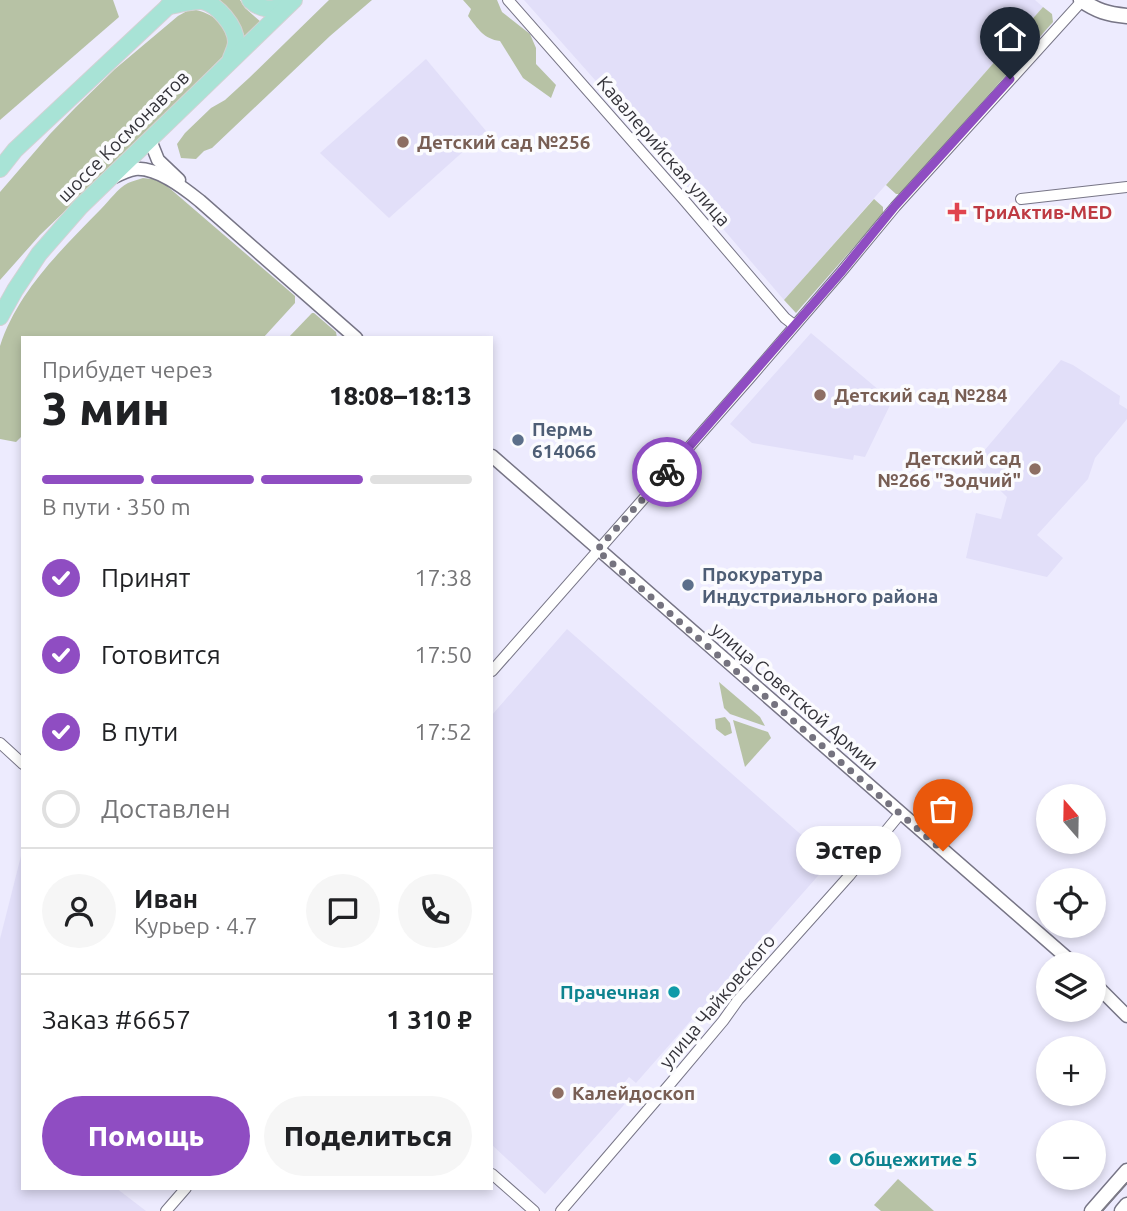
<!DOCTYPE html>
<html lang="ru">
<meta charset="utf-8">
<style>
:root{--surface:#fff;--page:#f6f6f6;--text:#202124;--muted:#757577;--line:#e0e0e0;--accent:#8f4dc2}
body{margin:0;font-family:Ubuntu,sans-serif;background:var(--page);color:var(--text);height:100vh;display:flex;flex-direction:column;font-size:26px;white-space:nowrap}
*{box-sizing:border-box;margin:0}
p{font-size:23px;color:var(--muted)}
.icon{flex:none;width:38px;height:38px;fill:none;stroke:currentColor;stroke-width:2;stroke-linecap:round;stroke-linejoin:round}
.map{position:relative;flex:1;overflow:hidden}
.sheet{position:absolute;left:21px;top:336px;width:472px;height:854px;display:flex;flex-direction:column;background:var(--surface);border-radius:0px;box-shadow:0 4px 10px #0003}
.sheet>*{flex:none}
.needle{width:46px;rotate:340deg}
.tools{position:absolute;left:1036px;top:784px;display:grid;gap:14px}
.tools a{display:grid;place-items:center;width:70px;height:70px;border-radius:50%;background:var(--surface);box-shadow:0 4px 10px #0003;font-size:35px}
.pin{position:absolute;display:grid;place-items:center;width:60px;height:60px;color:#fff;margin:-72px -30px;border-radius:50% 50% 50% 0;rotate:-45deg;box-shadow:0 0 7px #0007}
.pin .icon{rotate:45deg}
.courier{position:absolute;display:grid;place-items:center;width:70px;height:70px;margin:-35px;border:5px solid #8f4dc2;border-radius:50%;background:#fff;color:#222;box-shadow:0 2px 9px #0007}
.bubble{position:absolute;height:49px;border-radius:24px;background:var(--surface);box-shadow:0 4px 10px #0003;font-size:23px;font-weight:800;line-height:49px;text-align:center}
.head em{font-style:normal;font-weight:800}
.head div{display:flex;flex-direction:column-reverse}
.head{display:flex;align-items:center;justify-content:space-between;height:119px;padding:0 21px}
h1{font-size:46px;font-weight:800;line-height:52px}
.bar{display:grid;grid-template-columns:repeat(4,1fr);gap:10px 7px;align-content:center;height:84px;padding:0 21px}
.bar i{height:9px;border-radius:5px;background:var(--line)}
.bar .on{background:var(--accent)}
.bar p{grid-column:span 4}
.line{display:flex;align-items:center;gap:18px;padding:0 21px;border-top:2px solid var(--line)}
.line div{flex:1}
.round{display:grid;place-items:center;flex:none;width:74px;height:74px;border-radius:37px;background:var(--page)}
ol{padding:0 21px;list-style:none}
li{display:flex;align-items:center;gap:21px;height:77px}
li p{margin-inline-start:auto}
li .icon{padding:7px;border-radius:50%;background:var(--accent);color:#fff;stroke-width:4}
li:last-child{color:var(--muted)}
li i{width:38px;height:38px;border:4px solid var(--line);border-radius:50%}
.cta{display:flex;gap:14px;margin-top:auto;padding:14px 21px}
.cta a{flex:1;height:80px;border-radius:42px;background:var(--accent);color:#fff;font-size:28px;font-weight:800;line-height:80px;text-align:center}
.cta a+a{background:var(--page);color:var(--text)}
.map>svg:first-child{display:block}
.built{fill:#e2dff9}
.green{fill:#b7c2a5}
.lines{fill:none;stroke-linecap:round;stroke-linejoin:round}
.minor-casing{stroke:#777586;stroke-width:12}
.tertiary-casing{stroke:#777586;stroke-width:15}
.secondary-casing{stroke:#777586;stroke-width:17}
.primary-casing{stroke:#d2d2d4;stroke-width:18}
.minor{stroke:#fff;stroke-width:10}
.tertiary{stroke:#fff;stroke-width:12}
.secondary{stroke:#fff;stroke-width:14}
.primary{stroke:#a8e3d6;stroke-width:16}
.tram{stroke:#7d7b87;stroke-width:2}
.done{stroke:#75737f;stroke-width:7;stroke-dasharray:0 12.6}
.route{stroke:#8f4dc2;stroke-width:9}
.education-dot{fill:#8d6e63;stroke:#fbfbfe;stroke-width:2.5}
.health-dot{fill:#e0444e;stroke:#fbfbfe;stroke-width:2.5}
.service-dot{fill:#5c6f8a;stroke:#fbfbfe;stroke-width:2.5}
.culture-dot{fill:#0f9aa8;stroke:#fbfbfe;stroke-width:2.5}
.labels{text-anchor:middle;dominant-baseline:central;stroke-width:7;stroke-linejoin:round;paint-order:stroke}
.street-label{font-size:19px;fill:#34333a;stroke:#fbfbfe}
.education-label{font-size:19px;font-weight:bold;fill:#785e54;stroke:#fbfbfe;text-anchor:start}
.health-label{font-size:19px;font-weight:bold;fill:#be3a42;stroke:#fbfbfe;text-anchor:start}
.service-label{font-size:19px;font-weight:bold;fill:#4e5e75;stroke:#fbfbfe;text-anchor:start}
.culture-label{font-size:19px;font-weight:bold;fill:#0d838f;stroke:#fbfbfe;text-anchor:end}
</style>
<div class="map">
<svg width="1127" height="1211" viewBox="0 0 1127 1211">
<rect width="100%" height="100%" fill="#edebfe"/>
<g class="built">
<path d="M524,0H1035L1043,7L784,300L611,98Z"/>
<path d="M426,59L486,131L389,218L320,153Z"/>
<path d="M811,333L892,401L865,457L854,455L853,460L752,443L730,424Z"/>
<path d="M1061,360L1073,365L1120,396L1119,404L1127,409V419L1095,458L1088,479L1037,535L1063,558L1047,577L966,558L976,513L1001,519L1007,497L973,464Z"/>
<path d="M567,629L831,861L636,1083L629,1077L620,1088L630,1098L545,1194L492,1145V715Z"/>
<path d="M23,848V1188H116L146,1211H0V939Z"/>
</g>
<g class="green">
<path d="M0,0H113L119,17L0,120Z"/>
<path d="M214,0H240L245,8L261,22L245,37C238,20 230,10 214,0Z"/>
<path d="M329,0H372L330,36L212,148L204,151L196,159L181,158L177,144L185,133L211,108L225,100L249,78Z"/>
<path d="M463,0H497L502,12L530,34L536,48V64L556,85L551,98L523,78L500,41C484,39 478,29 468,16L471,9Z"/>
<path d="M1043,7L1052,14L1053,22L901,194H896L886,185Z"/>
<path d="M196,10C218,15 226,28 230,49L164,116L40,235L0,280V192L50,134L76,107L115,69L178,16L187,11Z"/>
<path d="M143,178L160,180L295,296V303L263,338H23V435L16,442L0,439V346C18,291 61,250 101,209C109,201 118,188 128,183C132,181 138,180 143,178Z"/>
<path d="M874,199L883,207V214L796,313L784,300Z"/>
<path d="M312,313H314L336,332L337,338H288Z"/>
<path d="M719,682L760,717L765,726L730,714L724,708Z"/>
<path d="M725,717L730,723L732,733L725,736L716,729L715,719Z"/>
<path d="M733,720L768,732L771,738L745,767Z"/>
<path d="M898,1179L934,1211H881L874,1205Z"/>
</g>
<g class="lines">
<g class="minor-casing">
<g id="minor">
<path d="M508,0L684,200L785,318L794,325"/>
<path d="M1021,199L1127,187"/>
<path d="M492,671L749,379L842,271L895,207L1082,1"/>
<path d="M0,743L23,764"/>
<path d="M492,1174L534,1211"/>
<path d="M166,1211L186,1188"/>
<path d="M561,1211L670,1084L723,1021L738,1000L849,876L900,814"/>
</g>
</g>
<g class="tertiary-casing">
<g id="tertiary">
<path d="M150,140L158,160L179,180"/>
<path d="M114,177C120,174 128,170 135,169C157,167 184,188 200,201L356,338"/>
<path d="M492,456L1074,964"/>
<path d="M1094,983L1127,1016"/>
</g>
</g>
<g class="secondary-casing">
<g id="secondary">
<path d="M1081,0C1097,11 1107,14 1127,16"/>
<path d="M1092,1211L1127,1171"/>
<path d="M1122,1211L1127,1205"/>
</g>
</g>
<g class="primary-casing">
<g id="primary">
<path d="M250,0C262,11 271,10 286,5"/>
<path d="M168,6C178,5 192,0 202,1C217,4 236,26 236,42C236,47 233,53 231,58"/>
<path d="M0,169L15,150L175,0"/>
<path d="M0,317L15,290L39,254L80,207L294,0"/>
</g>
</g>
<use href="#minor" class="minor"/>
<use href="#tertiary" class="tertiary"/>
<use href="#secondary" class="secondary"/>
<use href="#primary" class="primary"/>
<path class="tram" d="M1102,1211L1127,1183"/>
</g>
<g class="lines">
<path class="done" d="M667,472L597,550L943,851"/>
<path class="route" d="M667,472L842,271L895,206L1010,79"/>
</g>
<g class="education-dot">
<circle cx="403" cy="142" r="7"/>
<circle cx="820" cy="395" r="7"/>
<circle cx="1035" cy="469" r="7"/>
<circle cx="558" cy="1093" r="7"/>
</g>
<path class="health-dot" d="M953.5 201.5h7v7h7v7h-7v7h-7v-7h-7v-7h7z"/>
<g class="service-dot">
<circle cx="518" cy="440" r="7"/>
<circle cx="688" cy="585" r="7"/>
</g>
<g class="culture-dot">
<circle cx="674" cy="992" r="7"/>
<circle cx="835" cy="1159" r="7"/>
</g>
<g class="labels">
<g class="street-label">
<text transform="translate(123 136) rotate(-45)">шоссе Космонавтов</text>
<text transform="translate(664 151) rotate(49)">Кавалерийская улица</text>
<text transform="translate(795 696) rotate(41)">улица Советской Армии</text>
<text transform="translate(717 1001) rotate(-50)">улица Чайковского</text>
</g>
<g class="education-label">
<text x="417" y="142">Детский сад №256</text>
<text x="834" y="395">Детский сад №284</text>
<text x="1021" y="458" text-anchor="end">Детский сад<tspan x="1021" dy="22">№266 "Зодчий"</tspan></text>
<text x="572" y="1093">Калейдоскоп</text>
</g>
<g class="health-label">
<text x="973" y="212">ТриАктив-MED</text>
</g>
<g class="service-label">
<text x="532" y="429">Пермь<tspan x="532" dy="22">614066</tspan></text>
<text x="702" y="574">Прокуратура<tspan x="702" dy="22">Индустриального района</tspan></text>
</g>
<g class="culture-label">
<text x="660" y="992">Прачечная</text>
<text x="849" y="1159" text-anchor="start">Общежитие 5</text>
</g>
</g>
</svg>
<div class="tools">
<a><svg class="needle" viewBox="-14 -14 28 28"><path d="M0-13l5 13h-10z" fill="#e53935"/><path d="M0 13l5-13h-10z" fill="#757577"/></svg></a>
<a><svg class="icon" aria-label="locate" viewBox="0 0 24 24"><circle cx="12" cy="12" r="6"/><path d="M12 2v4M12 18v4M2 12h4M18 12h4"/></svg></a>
<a><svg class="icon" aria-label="layers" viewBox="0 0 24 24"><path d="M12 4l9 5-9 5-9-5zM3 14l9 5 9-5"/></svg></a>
<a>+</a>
<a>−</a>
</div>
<div class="pin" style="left:943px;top:851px;background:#ea580c"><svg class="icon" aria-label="bag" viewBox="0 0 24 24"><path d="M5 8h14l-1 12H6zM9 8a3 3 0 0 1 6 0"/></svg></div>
<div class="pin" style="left:1010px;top:79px;background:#1f2937"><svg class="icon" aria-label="home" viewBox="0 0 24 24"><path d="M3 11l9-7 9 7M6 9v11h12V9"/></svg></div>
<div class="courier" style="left:667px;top:472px"><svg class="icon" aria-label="bike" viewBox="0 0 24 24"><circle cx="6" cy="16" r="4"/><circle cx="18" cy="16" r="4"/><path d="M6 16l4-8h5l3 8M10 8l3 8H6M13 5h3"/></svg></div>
<div class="bubble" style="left:796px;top:826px;width:105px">Эстер</div>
<section class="sheet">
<div class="head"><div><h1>3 мин</h1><p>Прибудет через</p></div><em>18:08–18:13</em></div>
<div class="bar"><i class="on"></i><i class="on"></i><i class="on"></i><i></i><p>В пути · 350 m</p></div>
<ol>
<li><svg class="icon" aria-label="check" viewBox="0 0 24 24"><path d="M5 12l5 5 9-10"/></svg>Принят<p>17:38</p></li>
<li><svg class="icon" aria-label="check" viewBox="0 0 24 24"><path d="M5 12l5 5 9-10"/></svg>Готовится<p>17:50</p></li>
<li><svg class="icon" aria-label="check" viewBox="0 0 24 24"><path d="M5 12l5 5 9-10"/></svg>В пути<p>17:52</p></li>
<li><i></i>Доставлен</li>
</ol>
<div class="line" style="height:126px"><a class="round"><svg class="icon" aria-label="person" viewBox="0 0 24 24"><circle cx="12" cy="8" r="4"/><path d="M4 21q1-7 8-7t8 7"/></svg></a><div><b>Иван</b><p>Курьер · 4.7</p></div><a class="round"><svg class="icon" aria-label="chat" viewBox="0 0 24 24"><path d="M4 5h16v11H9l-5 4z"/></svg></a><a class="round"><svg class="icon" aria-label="phone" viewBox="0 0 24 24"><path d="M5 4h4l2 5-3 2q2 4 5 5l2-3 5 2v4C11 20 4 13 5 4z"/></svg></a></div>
<div class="line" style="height:91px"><div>Заказ #6657</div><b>1 310 ₽</b></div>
<div class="cta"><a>Помощь</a><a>Поделиться</a></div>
</section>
</div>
